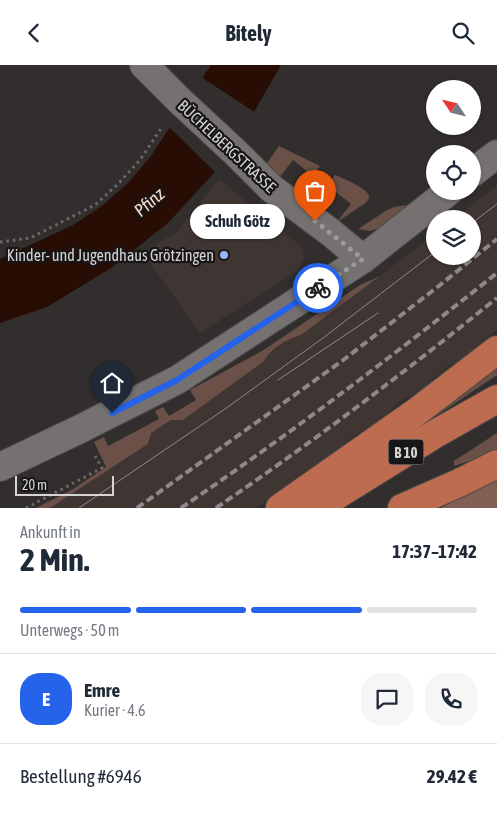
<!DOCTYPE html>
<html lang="de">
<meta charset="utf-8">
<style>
:root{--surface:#fff;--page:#f6f6f7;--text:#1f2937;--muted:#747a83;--line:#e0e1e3;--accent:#2563eb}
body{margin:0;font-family:"Asap Condensed",sans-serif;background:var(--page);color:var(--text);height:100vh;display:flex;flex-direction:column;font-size:19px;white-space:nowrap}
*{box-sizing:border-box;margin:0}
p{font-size:16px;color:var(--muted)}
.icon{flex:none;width:28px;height:28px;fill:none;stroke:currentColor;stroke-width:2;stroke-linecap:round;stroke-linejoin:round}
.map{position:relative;height:443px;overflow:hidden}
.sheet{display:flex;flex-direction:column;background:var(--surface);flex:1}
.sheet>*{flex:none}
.needle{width:32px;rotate:305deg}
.buttons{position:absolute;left:426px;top:15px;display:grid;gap:10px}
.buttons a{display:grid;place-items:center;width:55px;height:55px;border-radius:50%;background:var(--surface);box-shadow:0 1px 4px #0004;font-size:25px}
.scale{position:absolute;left:15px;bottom:12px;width:99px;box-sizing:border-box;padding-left:5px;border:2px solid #d6d4d4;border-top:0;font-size:14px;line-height:18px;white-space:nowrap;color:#d6d4d4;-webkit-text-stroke:4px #181616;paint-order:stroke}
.pin{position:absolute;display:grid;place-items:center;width:42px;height:42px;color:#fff;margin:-51px -21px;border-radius:50% 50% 50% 0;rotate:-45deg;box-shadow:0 0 5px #0007}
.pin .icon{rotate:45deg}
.courier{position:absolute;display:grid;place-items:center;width:50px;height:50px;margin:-25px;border:4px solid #2563eb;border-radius:50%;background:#fff;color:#222;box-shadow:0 1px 6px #0007}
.bubble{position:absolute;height:35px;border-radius:18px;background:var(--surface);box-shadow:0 1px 4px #0004;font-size:16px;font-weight:700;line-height:35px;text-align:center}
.headline em{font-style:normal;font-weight:700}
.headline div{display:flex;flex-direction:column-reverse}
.headline{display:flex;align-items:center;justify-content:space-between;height:85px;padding:0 20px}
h1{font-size:32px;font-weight:700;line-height:38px}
.bar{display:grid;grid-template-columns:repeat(4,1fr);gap:8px 5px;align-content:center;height:60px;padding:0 20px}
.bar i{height:6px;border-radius:4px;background:var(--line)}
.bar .active{background:var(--accent)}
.bar p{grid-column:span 4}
.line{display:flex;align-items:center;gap:12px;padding:0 20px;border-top:1px solid var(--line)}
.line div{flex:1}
.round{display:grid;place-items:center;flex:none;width:52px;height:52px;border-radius:20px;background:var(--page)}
header{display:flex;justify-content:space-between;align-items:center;height:65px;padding:0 20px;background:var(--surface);font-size:22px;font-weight:700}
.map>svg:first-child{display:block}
.built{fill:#3f3532}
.green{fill:#6a5047}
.forest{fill:#815f53}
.water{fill:#270d04}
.pier{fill:#312e2d}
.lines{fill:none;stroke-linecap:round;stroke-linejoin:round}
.street-casing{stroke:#4e4b4a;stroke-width:30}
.secondary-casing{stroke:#4e4b4a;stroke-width:30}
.highway-casing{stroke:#4e4b4a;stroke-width:30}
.path{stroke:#6c6968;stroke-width:3;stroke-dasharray:2.5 4;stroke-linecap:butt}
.street{stroke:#747170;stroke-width:28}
.secondary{stroke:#747170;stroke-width:28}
.highway{stroke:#bd6c4f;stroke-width:28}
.tram{stroke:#8c8a89;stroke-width:1}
.rail{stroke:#8c8a89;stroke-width:4;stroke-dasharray:8 4;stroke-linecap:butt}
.done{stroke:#9c9a9a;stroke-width:5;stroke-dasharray:0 9}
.route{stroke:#2563eb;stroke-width:6}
.poi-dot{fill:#99b5fd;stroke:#181616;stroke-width:2}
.labels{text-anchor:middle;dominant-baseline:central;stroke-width:4.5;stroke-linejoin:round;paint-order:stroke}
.shield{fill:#181616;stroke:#9d9b9b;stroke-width:1}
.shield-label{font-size:15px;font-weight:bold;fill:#d6d4d4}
.street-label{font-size:16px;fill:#d6d4d4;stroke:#181616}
.poi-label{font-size:16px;fill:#d6d4d4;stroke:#181616;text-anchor:end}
.water-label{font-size:18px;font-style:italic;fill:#fcd6c8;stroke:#181616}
</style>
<header><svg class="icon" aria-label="back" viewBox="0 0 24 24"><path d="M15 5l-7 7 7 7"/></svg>Bitely<svg class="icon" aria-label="search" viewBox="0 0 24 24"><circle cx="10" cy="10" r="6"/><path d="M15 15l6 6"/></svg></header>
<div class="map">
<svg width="497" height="443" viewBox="0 0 497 443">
<rect width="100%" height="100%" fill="#312e2d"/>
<g class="built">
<path d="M219,114L302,182L304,192L300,204L200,268L143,188L178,166Z"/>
<path d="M497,120V265L484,275L477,284L460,296L444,303L427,320L417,328L400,336L382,354L374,360L352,372L328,394L306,406L273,433L255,443H50L148,379L150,368L171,355H183L263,297L270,287L290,273L301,270L435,169V191H472V154H455Z"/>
</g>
<g class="green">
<path d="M279,81L320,101L313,111L293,95L279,113L265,101Z"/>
<path d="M335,110C342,113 370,124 369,132C369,135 366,137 364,139L337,157L351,139L327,120Z"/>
<path d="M414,139L383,162L369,166L358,164L387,145L394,142Z"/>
<path d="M380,211L301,270C285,275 272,283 263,297L183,355H171L151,368L148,379L50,443H36L73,424L106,402L94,377L104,372L108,381L159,354L155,346L163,342L169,351L196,335L190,325L262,286L360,220Z"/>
<path d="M497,299V310L424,359L423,357Z"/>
<path d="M497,368V387L454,401V396Z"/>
</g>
<path class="forest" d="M497,411V443H441Z"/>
<path class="water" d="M211,0H281L254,47L213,109L168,158L111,203L47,242L0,258V194L73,160L103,140L128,118L151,91Z"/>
<path class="pier" d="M201,12L256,48L216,108L168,61Z"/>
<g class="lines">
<g class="street-casing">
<path id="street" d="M144,0L179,35L236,88L271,123L330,167L363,194"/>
</g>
<g class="secondary-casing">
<g id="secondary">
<path d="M472,108L497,89"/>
<path d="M0,402L80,364L177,315L363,194L449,126"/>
</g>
</g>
<g class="highway-casing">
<g id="highway">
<path d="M280,443L415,348L497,285"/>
<path d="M316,443L435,369L497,334"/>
<path d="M402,443L459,418L497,399"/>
</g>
</g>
<g class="path">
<path d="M0,177L30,173L95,140L118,119L140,95L162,62"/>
<path d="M26,443L102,403L95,391"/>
</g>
<use href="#street" class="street"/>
<use href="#secondary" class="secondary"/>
<use href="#highway" class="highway"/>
<g class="tram">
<path d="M472,158L497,139"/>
<path d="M278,315L378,248"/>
<path d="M79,443L225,344L323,273L435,187"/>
</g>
<g class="rail">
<path d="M137,443L342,296L440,220L497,174"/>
<path d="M181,443C290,369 394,290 497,208"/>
<path d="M216,443C313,377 406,306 497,233"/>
</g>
</g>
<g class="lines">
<path class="done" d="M315,156L363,194L318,223"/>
<path class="route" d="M112,348L177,315L318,223"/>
</g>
<circle class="poi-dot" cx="224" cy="190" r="5"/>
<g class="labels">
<rect class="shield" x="388.5" y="374.5" width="35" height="25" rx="4"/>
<g class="shield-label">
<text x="406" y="387">B 10</text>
</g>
<g class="street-label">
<text transform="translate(227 81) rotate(43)">BÜCHELBERGSTRASSE</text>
</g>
<g class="poi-label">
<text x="214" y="190">Kinder- und Jugendhaus Grötzingen</text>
</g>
<g class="water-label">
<text transform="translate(149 137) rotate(-41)">Pfinz</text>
</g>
</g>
</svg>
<div class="buttons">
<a><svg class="needle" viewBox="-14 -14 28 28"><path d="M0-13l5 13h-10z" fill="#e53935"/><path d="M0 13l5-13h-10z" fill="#747a83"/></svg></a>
<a><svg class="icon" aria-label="locate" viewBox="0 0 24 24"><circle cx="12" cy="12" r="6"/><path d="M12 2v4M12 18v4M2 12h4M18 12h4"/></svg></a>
<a><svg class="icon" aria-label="layers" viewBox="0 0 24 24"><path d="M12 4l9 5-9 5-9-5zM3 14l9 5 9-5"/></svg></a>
</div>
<div class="scale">20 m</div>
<div class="pin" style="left:315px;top:156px;background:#ea580c"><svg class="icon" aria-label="bag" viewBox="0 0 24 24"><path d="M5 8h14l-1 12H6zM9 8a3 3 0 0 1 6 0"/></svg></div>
<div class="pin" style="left:112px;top:348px;background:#1f2937"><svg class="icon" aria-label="home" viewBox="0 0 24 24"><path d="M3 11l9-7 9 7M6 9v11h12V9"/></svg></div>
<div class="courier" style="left:318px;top:223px"><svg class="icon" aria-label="bike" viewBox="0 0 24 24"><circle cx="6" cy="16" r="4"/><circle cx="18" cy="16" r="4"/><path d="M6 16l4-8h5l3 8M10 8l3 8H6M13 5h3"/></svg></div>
<div class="bubble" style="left:190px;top:139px;width:95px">Schuh Götz</div>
</div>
<section class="sheet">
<div class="headline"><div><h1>2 Min.</h1><p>Ankunft in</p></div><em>17:37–17:42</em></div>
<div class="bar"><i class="active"></i><i class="active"></i><i class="active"></i><i></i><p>Unterwegs · 50 m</p></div>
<div class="line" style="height:90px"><b class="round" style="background:var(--accent);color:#fff">E</b><div><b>Emre</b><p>Kurier · 4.6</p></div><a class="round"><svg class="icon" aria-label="chat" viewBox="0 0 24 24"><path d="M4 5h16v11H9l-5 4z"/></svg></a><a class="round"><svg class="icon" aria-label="phone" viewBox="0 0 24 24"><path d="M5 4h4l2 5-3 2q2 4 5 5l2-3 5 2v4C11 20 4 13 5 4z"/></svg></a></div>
<div class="line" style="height:65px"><div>Bestellung #6946</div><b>29.42 €</b></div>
</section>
